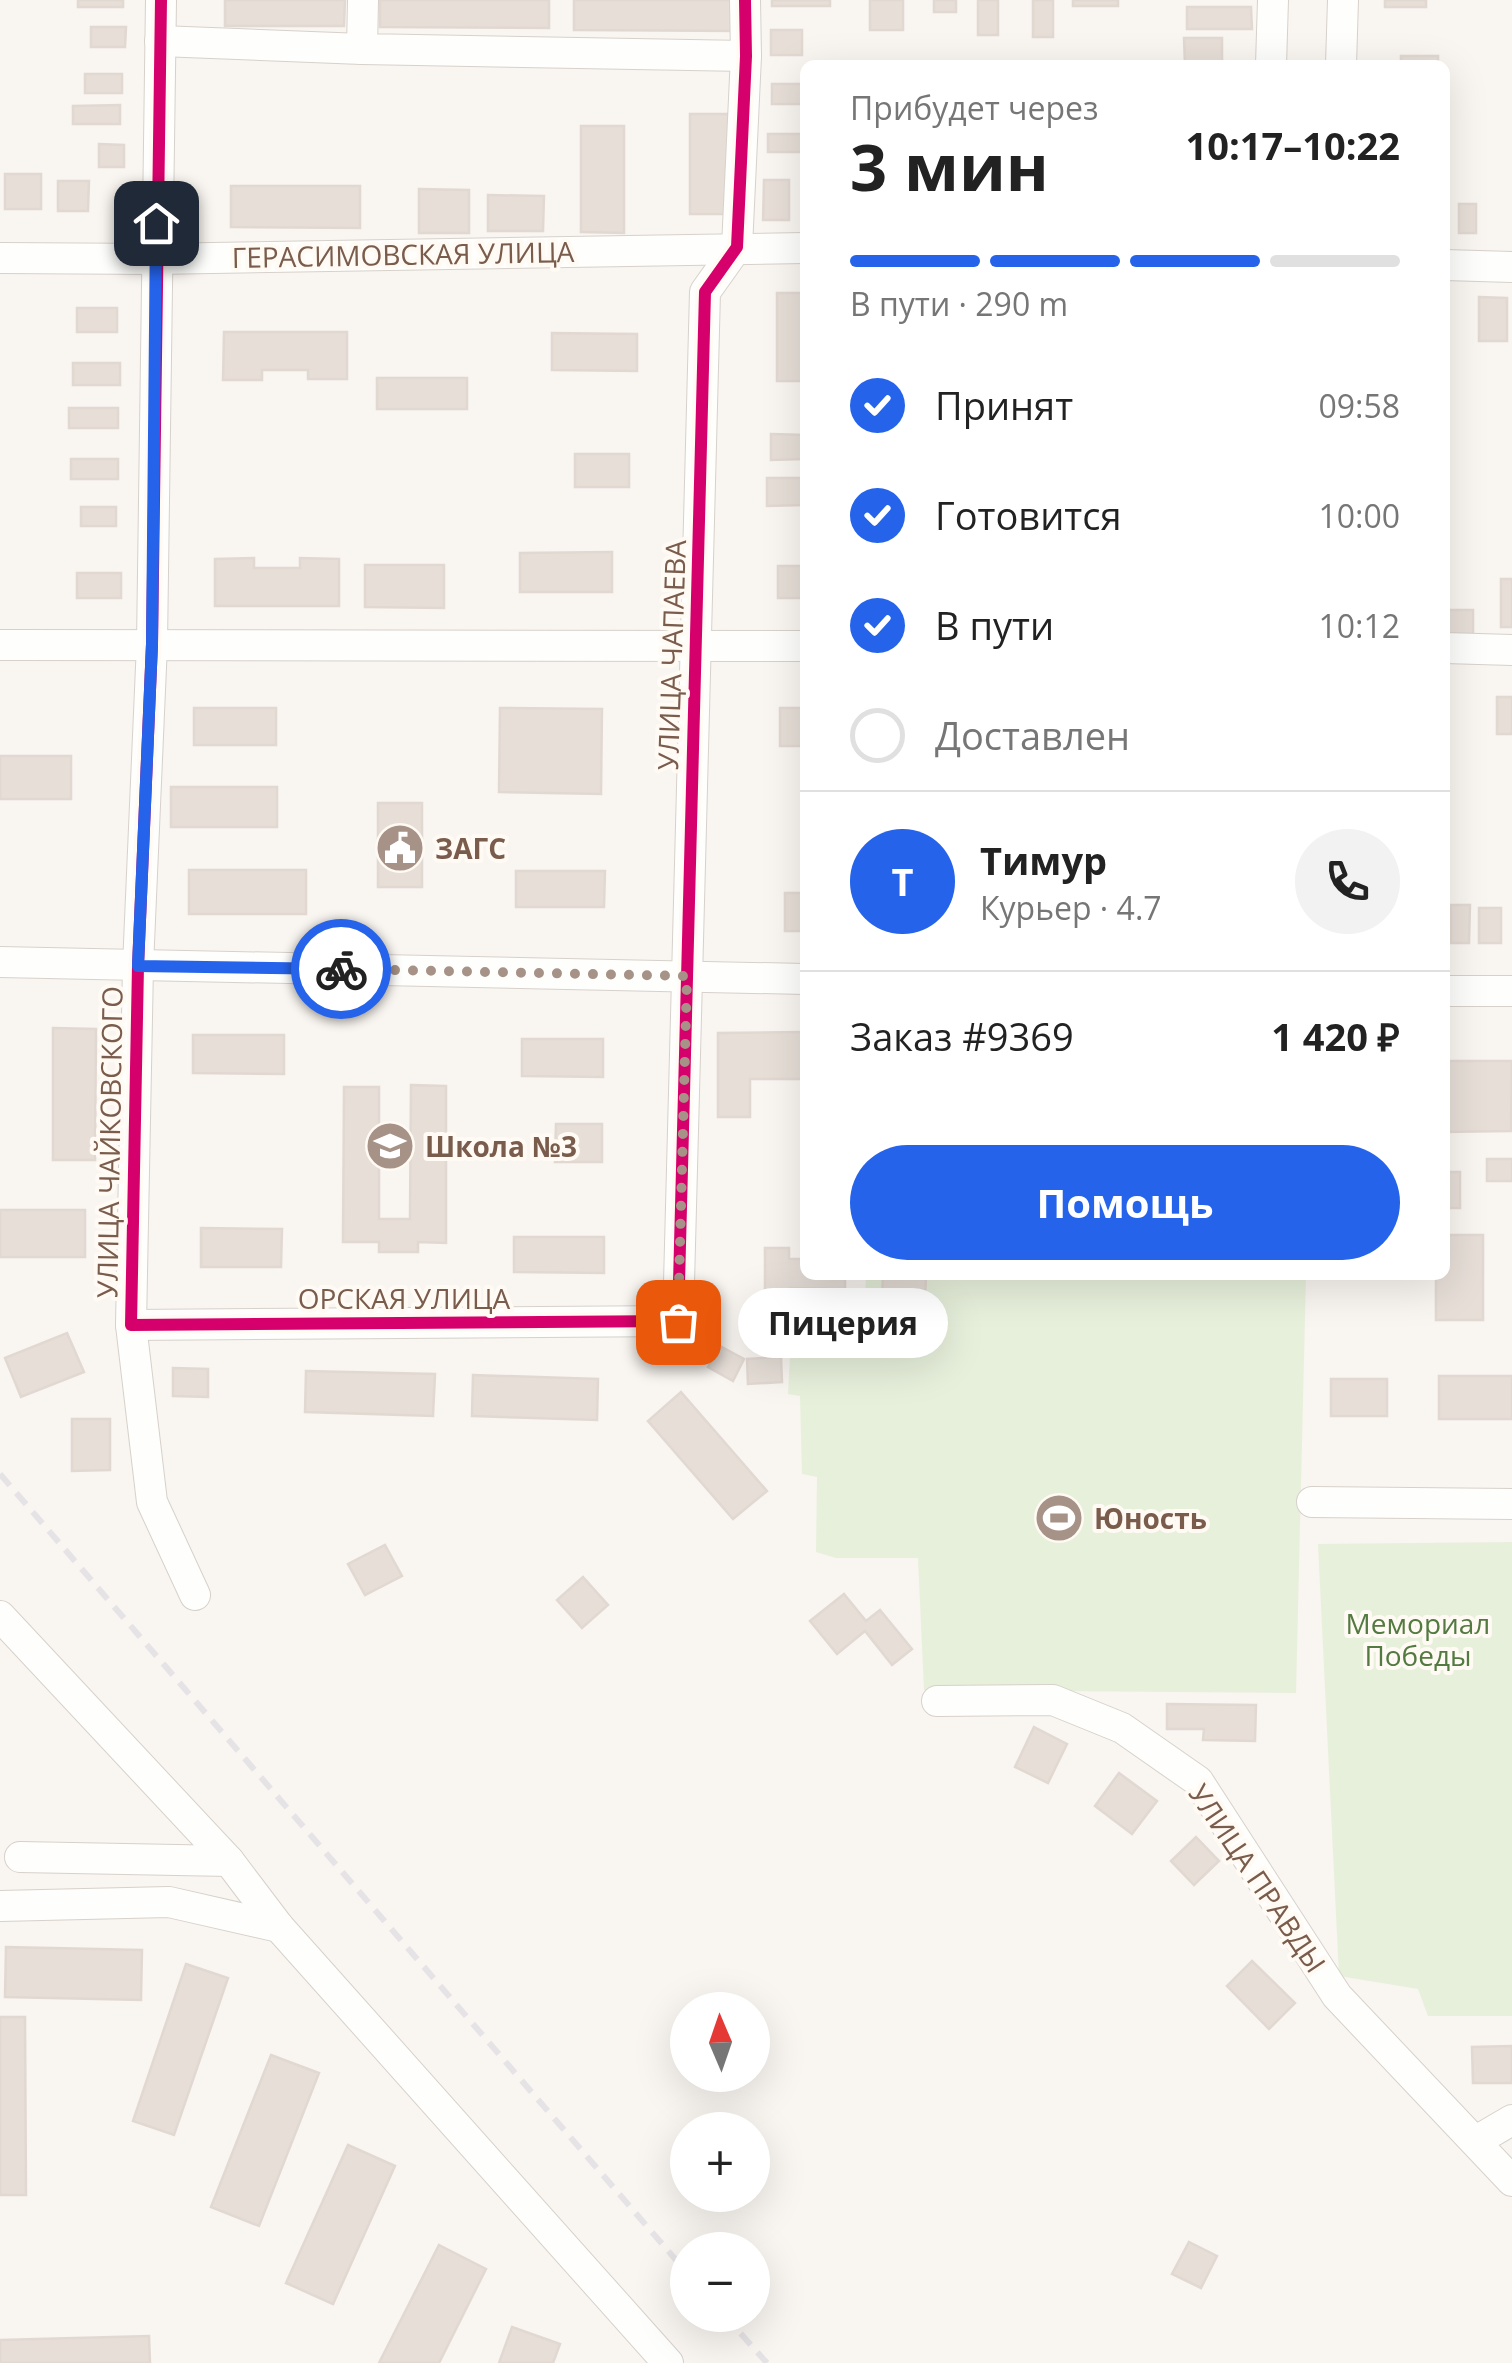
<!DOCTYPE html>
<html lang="ru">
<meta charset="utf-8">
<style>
:root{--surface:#fff;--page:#f2f2f2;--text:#222;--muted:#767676;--line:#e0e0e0;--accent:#2563eb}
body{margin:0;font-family:"Open Sans",sans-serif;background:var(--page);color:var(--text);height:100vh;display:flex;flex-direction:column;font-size:38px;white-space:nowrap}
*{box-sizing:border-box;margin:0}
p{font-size:32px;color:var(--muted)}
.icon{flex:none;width:55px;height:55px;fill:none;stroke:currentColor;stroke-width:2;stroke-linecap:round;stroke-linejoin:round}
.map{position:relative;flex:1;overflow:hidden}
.details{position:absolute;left:800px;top:60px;width:650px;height:1220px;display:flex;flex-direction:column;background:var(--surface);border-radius:15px;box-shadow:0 10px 40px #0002}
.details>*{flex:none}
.needle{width:65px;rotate:358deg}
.buttons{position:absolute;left:670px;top:1992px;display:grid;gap:20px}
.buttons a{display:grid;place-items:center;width:100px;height:100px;border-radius:50%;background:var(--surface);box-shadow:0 10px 40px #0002;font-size:50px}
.pin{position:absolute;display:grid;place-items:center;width:85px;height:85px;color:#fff;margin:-42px;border-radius:20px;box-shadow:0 5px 15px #0006}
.courier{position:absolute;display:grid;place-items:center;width:100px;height:100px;margin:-50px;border:8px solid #2563eb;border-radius:50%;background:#fff;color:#222;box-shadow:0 2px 12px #0007}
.bubble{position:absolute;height:70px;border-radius:35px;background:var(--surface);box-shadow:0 10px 40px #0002;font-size:32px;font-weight:700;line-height:70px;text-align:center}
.head em{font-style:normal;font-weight:700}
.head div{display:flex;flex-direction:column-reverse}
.head{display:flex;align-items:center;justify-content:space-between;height:170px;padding:0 50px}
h1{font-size:65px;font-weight:700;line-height:75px}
.bar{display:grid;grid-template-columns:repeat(4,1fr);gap:15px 10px;align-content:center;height:120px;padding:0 50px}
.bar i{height:12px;border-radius:8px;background:var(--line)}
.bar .current{background:var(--accent)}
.bar p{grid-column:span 4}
.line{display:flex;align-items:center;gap:25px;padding:0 50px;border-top:2px solid var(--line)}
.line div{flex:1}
.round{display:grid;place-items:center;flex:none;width:105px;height:105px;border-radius:52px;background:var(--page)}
ol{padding:0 50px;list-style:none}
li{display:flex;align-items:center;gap:30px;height:110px}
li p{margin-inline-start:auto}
li .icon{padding:10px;border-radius:50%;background:var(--accent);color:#fff;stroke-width:4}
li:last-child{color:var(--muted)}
li i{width:55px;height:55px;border:5px solid var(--line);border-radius:50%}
.button{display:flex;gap:20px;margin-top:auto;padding:20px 50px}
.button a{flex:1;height:115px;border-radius:60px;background:var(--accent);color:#fff;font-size:40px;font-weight:700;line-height:115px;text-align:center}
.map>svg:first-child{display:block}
.green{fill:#e7f0db}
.building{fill:#e6ded7;stroke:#e2d8d2;stroke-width:2.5}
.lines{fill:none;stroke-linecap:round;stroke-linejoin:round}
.minor-casing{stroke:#d7d1cb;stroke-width:32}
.minor{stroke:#fefefd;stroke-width:30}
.rail{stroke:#e6e3e7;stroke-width:6;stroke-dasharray:15 10;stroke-linecap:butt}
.cycleway-casing{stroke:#fffaf3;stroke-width:19}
.cycleway{stroke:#d6006c;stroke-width:12}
.done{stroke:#a69286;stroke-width:10;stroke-dasharray:0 18}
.route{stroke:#2563eb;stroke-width:12}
.labels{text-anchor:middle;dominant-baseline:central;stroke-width:8;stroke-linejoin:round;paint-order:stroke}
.street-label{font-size:28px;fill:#7a5c4d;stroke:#fffaf3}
.poi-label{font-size:28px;font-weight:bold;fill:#7a5c4d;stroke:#fffaf3;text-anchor:start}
.park-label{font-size:28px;fill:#537a41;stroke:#fffaf3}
</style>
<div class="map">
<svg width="1512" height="2363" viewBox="0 0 1512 2363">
<rect width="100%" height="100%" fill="#f9f5f0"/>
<g class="green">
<path d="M866,1275H1306L1296,1693L924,1690L918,1558H836L816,1552L817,1477L802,1474L800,1396L788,1394L793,1299L865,1300Z"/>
<path d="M1512,1542V2016H1428L1418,1989L1339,1976L1318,1544Z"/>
</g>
<g class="building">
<rect x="78" y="0" width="45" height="7"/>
<path d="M225,0H345L344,26H225Z"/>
<path d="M380,0H549V28L380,27Z"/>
<path d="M574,0H738V31L574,30Z"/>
<rect x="772" y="0" width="58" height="6"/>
<rect x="870" y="0" width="33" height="30"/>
<rect x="934" y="0" width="22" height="12"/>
<rect x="978" y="0" width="20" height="35"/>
<rect x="1033" y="0" width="20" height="37"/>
<rect x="1073" y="0" width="45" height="6"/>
<rect x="1385" y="0" width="41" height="7"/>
<path d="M1187,7H1251L1252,29H1187Z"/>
<path d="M91,27H126L125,47H91Z"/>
<rect x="771" y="30" width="31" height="25"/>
<path d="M1184,38H1222V65H1185Z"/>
<rect x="1401" y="56" width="37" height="9"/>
<rect x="85" y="74" width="37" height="19"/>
<rect x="772" y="84" width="33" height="20"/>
<path d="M120,105V124H73V106Z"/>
<rect x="690" y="114" width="40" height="100"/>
<path d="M581,126H624V233L581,232Z"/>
<rect x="768" y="134" width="37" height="18"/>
<path d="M99,144L124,145V167H99Z"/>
<rect x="5" y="174" width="36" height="35"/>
<path d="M764,180H789V220H763Z"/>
<path d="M58,181H89L88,211H58Z"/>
<path d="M231,186H360V228L231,227Z"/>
<path d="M419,189L469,190V233H419Z"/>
<path d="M488,195L544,196L543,231H488Z"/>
<rect x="1459" y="204" width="17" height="29"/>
<rect x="777" y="293" width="28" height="88"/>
<path d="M1479,297L1507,298V341H1479Z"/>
<rect x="77" y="308" width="40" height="24"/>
<path d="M224,332H347V379H308V370H262V380H223Z"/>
<path d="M552,333L637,334V371L552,370Z"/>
<rect x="73" y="363" width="47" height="22"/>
<rect x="377" y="378" width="90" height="31"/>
<rect x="69" y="408" width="49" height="20"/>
<path d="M771,434L805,435V459L771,460Z"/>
<rect x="575" y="454" width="54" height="33"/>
<rect x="71" y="459" width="47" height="20"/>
<path d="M767,478H804V505L767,506Z"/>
<rect x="81" y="507" width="35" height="19"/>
<path d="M612,552V592H520V553Z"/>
<path d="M254,558V568H300V558L339,559V606H215V559Z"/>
<path d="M365,565H444V608L365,607Z"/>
<rect x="778" y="566" width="27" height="32"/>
<rect x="77" y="573" width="44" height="25"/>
<rect x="1501" y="579" width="11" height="48"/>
<rect x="1445" y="610" width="28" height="24"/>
<rect x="1497" y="697" width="15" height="37"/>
<rect x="194" y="708" width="82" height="37"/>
<path d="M500,708L602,709L601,794L499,792Z"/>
<rect x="780" y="708" width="25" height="38"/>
<rect x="0" y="756" width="71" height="43"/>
<rect x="171" y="787" width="106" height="40"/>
<rect x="378" y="803" width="44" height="84"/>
<rect x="189" y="870" width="117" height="44"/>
<path d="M516,871H605L604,907H516Z"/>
<rect x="785" y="893" width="20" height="38"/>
<path d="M1451,905H1470L1469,943H1451Z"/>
<rect x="1479" y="908" width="22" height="35"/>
<path d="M53,1028L96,1029L95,1160H53Z"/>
<path d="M805,1032V1079H750V1117H718V1033Z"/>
<path d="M193,1035H284V1074L193,1073Z"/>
<path d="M522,1039H603V1077L522,1076Z"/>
<path d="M1445,1061H1512L1511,1131L1445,1132Z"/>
<path d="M411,1085L446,1086V1243L418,1242V1252H379V1242H343L344,1087H379V1219H410Z"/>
<path d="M556,1124H602V1162H555Z"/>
<rect x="1487" y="1159" width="25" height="22"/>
<rect x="1445" y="1172" width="15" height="36"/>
<rect x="0" y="1210" width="85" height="47"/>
<path d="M201,1228L282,1229L281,1267H201Z"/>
<path d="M1445,1235H1483V1320H1436V1275H1445Z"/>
<path d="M514,1237H604V1273L514,1272Z"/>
<path d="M765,1248H789V1259H805V1275H845V1289L790,1288L789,1298H765Z"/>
<path d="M883,1275H926L924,1324L881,1323Z"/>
<path d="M67,1333L84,1372L21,1397L5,1358Z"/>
<path d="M720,1346L744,1359L733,1381L708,1367Z"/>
<path d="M781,1357L782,1382L748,1384L747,1359Z"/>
<path d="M173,1368L208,1369V1397L173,1396Z"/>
<path d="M306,1371L435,1374L433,1416L305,1412Z"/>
<path d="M473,1375L598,1379L597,1420L472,1416Z"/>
<rect x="1439" y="1376" width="73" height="43"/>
<rect x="1331" y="1379" width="56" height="37"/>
<path d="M681,1392L767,1491L733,1519L648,1421Z"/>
<path d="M72,1419H110V1470L72,1471Z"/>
<path d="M385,1545L402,1576L365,1595L348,1564Z"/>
<path d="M583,1577L608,1605L582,1628L557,1600Z"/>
<path d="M844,1594L866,1621L880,1610L912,1649L892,1665L865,1631L837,1654L810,1621Z"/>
<path d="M1167,1704L1256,1705L1255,1741L1203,1740L1204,1729H1167Z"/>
<path d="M1034,1727L1067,1744L1048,1783L1015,1767Z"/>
<path d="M1119,1773L1157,1801L1132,1834L1095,1806Z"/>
<path d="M1196,1837L1219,1861L1194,1885L1171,1861Z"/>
<path d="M6,1947L142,1950L141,2000L5,1997Z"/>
<path d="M1252,1961L1295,2003L1269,2029L1227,1986Z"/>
<path d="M186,1964L228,1978L174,2135L133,2121Z"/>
<path d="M0,2017H25L26,2195H0Z"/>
<path d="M1512,2046V2083H1473L1472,2047Z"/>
<path d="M271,2055L319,2073L259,2226L211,2207Z"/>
<path d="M348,2145L395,2166L333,2304L286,2283Z"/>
<path d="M1189,2242L1217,2256L1201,2288L1172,2274Z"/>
<path d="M439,2245L486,2269L439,2363H379Z"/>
<path d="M512,2327L560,2344L553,2363H499Z"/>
<path d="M149,2336L150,2363H0V2340Z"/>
</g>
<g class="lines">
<g class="minor-casing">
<g id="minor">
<path d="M161,0L152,644L138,966L131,1325L152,1502L195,1595"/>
<path d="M363,0L362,49L746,56"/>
<path d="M160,41L362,49"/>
<path d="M1271,65L1273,0"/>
<path d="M1341,65L1343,0"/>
<path d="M0,258L155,259L805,248"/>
<path d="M1445,265L1512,267"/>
<path d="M0,645L805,646"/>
<path d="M1445,648L1512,650"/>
<path d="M0,962L805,979"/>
<path d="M1445,991H1512"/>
<path d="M131,1325L678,1321L705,292L737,247L746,56L745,0"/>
<path d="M1312,1502L1512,1504"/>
<path d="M0,1616L229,1861L279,1927L668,2363"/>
<path d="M937,1701L1053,1700L1122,1728L1198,1781L1337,1996L1512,2181"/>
<path d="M20,1857L229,1861"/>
<path d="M0,1906L169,1902L279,1927"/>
<path d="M1476,2141L1512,2120"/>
</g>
</g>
<use href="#minor" class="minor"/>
<g class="rail">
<path d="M0,1474L688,2274"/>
<path d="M724,2315L767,2363"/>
</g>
<g class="cycleway-casing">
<path id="cycleway" d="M161,0L152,644L138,966L131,1325L678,1321L705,292L737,247L746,56L745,0"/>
</g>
<use href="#cycleway" class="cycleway"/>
</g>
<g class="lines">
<path class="done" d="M341,969L687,976L678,1322"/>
<path class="route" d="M156,223L152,644L138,966L341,969"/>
</g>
<defs>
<g id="civic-disc" transform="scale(2.5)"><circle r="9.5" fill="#a69286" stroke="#fffaf3"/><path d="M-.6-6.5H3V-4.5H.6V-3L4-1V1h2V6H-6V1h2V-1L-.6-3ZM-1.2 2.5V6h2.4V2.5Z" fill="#fff"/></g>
<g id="school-disc" transform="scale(2.5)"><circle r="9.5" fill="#a69286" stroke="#fffaf3"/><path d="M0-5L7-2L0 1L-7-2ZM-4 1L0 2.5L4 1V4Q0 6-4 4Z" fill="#fff"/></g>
<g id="stadium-disc" transform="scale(2.5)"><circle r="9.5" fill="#a69286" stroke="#fffaf3"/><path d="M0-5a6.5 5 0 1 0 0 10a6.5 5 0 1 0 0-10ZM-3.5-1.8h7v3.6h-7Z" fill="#fff"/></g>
</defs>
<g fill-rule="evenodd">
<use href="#civic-disc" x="400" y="848"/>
<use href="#school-disc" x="390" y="1146"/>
<use href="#stadium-disc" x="1059" y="1518"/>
</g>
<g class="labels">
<g class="street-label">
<text transform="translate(403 254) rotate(-1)">ГЕРАСИМОВСКАЯ УЛИЦА</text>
<text transform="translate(671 655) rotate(-88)">УЛИЦА ЧАПАЕВА</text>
<text transform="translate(109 1142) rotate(-89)">УЛИЦА ЧАЙКОВСКОГО</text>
<text x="404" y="1298">ОРСКАЯ УЛИЦА</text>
<text transform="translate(1258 1878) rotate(56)">УЛИЦА ПРАВДЫ</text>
</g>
<g class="poi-label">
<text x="435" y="848">ЗАГС</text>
<text x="425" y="1146">Школа №3</text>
<text x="1094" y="1518">Юность</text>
</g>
<g class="park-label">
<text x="1418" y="1623">Мемориал<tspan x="1418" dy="32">Победы</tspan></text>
</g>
</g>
</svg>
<div class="buttons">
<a><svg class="needle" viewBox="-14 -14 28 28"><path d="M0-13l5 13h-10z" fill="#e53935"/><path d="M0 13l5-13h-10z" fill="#767676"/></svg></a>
<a>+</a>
<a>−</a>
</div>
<div class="pin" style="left:678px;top:1322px;background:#ea580c"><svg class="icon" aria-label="bag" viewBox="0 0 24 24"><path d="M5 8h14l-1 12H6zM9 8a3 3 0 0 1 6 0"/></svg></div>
<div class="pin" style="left:156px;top:223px;background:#1f2937"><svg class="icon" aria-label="home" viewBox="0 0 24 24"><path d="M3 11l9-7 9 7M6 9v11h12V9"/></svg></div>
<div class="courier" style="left:341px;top:969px"><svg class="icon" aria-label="bike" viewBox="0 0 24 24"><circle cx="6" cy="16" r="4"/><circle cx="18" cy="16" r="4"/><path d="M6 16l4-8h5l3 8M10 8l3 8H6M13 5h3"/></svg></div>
<div class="bubble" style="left:738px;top:1288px;width:210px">Пицерия</div>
<section class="details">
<div class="head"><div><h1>3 мин</h1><p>Прибудет через</p></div><em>10:17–10:22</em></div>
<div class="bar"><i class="current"></i><i class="current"></i><i class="current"></i><i></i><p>В пути · 290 m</p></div>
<ol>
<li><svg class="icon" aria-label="check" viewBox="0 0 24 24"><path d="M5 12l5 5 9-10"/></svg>Принят<p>09:58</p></li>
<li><svg class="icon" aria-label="check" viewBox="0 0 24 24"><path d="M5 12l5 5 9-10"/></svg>Готовится<p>10:00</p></li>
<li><svg class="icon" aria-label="check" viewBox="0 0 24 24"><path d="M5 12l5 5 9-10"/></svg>В пути<p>10:12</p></li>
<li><i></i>Доставлен</li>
</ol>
<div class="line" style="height:180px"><b class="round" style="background:var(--accent);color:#fff">Т</b><div><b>Тимур</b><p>Курьер · 4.7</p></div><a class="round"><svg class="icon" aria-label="phone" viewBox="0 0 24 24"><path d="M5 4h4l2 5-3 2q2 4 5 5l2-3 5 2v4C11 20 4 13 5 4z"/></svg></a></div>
<div class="line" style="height:130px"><div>Заказ #9369</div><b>1 420 ₽</b></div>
<div class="button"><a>Помощь</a></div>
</section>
</div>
